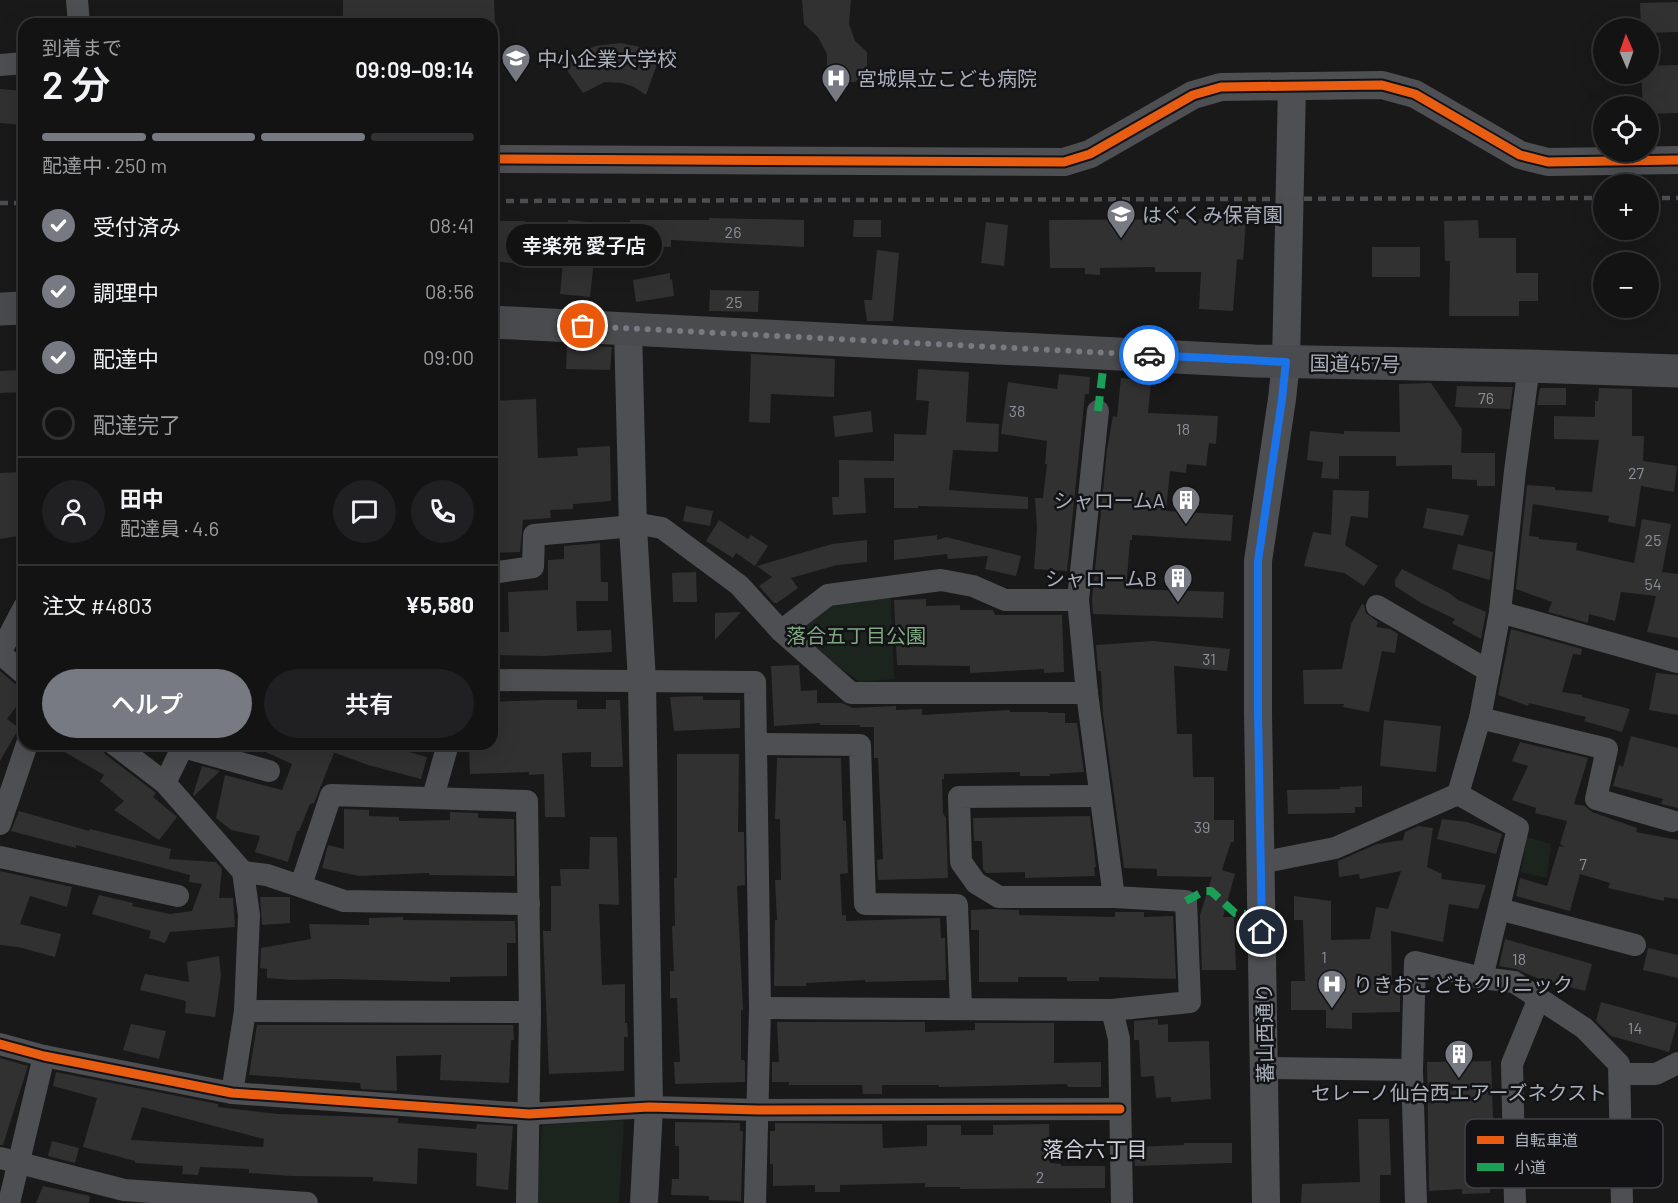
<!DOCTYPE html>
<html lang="ja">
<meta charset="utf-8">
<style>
:root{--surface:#131314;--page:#202022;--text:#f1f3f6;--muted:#9d9ea0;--line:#323234;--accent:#777a83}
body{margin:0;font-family:Barlow,"Noto Sans JP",sans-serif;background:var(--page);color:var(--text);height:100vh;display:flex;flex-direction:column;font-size:22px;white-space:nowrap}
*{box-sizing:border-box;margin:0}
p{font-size:20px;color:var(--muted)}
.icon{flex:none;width:33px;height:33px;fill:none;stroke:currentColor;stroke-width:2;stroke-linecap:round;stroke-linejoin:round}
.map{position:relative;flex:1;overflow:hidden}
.details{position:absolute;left:18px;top:18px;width:480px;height:732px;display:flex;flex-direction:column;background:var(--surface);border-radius:18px;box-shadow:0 6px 24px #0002,0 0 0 2px var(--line)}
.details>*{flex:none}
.needle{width:39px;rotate:358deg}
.controls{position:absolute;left:1593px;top:18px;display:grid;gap:12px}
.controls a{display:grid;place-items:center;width:66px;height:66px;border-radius:50%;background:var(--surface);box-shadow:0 6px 24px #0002,0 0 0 2px var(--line);font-size:30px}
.pin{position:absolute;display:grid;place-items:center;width:51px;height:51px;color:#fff;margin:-26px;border:3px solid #fff;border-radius:50%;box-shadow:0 2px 6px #0007}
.courier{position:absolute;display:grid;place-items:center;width:60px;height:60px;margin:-30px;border:4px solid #1a73e8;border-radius:50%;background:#fff;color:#222;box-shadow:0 2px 8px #0007}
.bubble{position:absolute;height:42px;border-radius:21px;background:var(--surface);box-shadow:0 6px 24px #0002,0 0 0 2px var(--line);font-size:20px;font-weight:600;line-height:42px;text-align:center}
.head em{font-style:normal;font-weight:600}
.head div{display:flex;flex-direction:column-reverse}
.head{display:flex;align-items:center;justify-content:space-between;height:102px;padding:0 24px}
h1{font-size:39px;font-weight:600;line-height:45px}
.bar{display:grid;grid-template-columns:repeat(4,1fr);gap:9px 6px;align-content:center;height:72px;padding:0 24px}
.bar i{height:8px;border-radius:4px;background:var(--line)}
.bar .active{background:var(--accent)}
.bar p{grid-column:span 4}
.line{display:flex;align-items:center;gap:15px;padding:0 24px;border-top:2px solid var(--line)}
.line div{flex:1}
.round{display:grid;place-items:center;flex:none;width:63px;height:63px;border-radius:32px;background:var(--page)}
ol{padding:0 24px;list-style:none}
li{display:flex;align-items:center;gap:18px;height:66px}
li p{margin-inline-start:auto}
li .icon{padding:6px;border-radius:50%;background:var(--accent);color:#fff;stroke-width:4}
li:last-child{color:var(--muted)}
li i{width:33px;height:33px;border:3px solid var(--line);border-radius:50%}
.button{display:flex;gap:12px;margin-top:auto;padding:12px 24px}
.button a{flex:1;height:69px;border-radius:36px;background:var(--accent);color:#fff;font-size:24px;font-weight:600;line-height:69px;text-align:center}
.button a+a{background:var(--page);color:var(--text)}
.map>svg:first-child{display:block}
.green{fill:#1c241e}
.building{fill:#313132;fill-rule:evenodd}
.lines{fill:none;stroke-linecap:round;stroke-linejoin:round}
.minor{stroke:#4d4f53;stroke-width:22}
.tertiary{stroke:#4d4f53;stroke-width:28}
.trunk{stroke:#4a4b4e;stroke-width:33}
.rail{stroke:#4d4e52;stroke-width:4.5;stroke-dasharray:8 6;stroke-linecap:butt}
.quiet{stroke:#1a9f57;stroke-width:8;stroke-dasharray:15 8;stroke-linecap:butt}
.cycleway-casing{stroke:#131316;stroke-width:13}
.cycleway{stroke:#e95d12;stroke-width:9}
.done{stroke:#777a83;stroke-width:6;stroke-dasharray:0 10.8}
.route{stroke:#1a73e8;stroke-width:8}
.labels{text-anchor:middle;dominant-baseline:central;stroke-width:5;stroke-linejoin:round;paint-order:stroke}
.number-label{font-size:16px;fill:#8b9099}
.poi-label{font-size:20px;fill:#a9afbb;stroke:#131316;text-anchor:start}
.street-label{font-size:20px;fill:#a9afbb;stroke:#131316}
.park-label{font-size:20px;fill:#7ea881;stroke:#131316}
.neighbourhood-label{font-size:21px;fill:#cbced7;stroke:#131316}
.key{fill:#131316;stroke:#404248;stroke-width:1.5}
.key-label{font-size:16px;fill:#a9afbb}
</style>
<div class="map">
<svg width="1678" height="1203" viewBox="0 0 1678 1203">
<rect width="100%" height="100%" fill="#19191a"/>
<g class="green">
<path d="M891,596L894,679L860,682L805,643L807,623L831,602Z"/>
<path d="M1527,837L1551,844L1547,878L1521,872Z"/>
<path d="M624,1120L619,1203H536L542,1125Z"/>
</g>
<g class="building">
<path d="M343,0H494L495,24H343Z"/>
<path d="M802,0H851L849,24L855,41L867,52V70L855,82H839L827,71V54L818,37L804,24Z"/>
<path d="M1678,2V32L1648,33V28H1641L1640,3Z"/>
<path d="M621,43L645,48L660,56L646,95L634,87L622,83L605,82L583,93L561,62L595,46Z"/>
<path d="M1678,65V113L1648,114V106H1643L1641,74H1648V66Z"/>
<path d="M0,89L24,91V125L0,123Z"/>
<path d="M709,218L804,220V247L671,240V247L628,246L630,220H709Z"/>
<path d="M1210,219L1246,221L1243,260L1237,259L1233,311L1199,309L1201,272H1155V267L1100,268V275L1085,274V268H1050L1049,220Z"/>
<path d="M568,220L598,223L590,297L560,294L563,262H530L529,265L492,261V233H500V221H525L526,229L567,231Z"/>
<path d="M854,220H881V237H853Z"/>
<path d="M1478,220L1479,238H1516V273H1538V301H1519V316H1449L1450,261H1445L1444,221Z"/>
<path d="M986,222L1008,225L1004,266L981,263Z"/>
<rect x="1372" y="247" width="48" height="30"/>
<path d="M877,250L899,253L893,321H867L864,300H872Z"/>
<path d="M670,273V280L672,279L674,296L636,302L633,280Z"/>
<path d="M710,290L759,291L758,312L709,311Z"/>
<path d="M567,345L612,347L610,370L566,369Z"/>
<path d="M751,354L835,359L834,397L771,394L770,423L749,422Z"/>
<path d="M918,369L969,372L966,422L999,424L998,452L953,450L949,490L1028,497V509L918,506V508H894V478H864L866,513L833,515L832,497H839V460L894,461V434L926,435L929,401L916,400Z"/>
<path d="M24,370V392L0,393V371Z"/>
<path d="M1059,374L1090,377L1089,394H1085L1067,571L1034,569L1037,528L1035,498H1043L1047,464H1045L1047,441L1001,434L1008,382L1057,389Z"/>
<path d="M1121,378L1151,381L1148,413L1218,416L1216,444L1209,443L1206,466L1187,464L1186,473L1170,471L1166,511L1233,515L1231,541L1132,535V540H1130L1126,589L1224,592L1223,618L1093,614L1092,600L1107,450L1113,416L1117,417Z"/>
<path d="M1431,383L1462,429L1461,453H1495V486H1477V480L1452,479V465L1396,466V456H1339V479L1321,478L1323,462L1307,460L1310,431L1344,434V431L1400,432L1399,384Z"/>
<path d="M1457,386L1513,387L1510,409L1455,407Z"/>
<path d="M1540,388H1566V405H1537Z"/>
<path d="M1599,388L1632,389V436H1644L1643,461L1677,466L1674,492L1641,486L1635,527L1608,522L1609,516L1533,504L1529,536L1539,537V539L1577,543L1576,550L1634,563L1642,519L1671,524L1662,572L1678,574V638L1647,632L1656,596L1621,592L1615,621L1589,614L1588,623L1548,612L1552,602L1516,589L1527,485L1555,487V490L1592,492L1599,440L1554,439V416L1595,417V401H1598Z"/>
<path d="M536,399L538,458L578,456L577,448L610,446L611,501L573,504V509L550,510L551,518L523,520L520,552L492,553V401Z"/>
<path d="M871,411L873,432L835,437L833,416Z"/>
<path d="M24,472V535L0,539V473Z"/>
<path d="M1333,490L1369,491L1368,518L1351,516L1345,545L1378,566L1364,586L1344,573L1304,566L1313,532L1331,535Z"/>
<path d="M686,506L713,511L710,526L683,521Z"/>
<path d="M1427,508L1469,515L1463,536L1423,528Z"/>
<path d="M719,520L748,539L751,535L768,546L755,566L736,553L733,558L706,541Z"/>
<path d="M937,535V540L946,537L1021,556L1016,576L985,569L988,556L948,559L947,554L894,560V540Z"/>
<path d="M867,540V562L837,565L791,578L798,588L777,603H774L759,586L772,577L757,566L832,544Z"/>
<path d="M600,543L601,582H608V601H576L577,631L611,630L612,652L543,656L493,655V632H509L508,592L548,590V560L564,559V546Z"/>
<path d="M1458,544L1493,552L1490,580L1452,569Z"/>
<path d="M1402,569L1449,593L1458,600L1486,612L1481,639L1452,623L1455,619L1421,603L1395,586V580Z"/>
<path d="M696,572L697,602H673L672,573Z"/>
<path d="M926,599V606L960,605V610H993L995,615H1062L1064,672L1044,673V669L970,673V666L897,665L894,600Z"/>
<path d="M1362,604L1364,605L1366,613L1378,622L1376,627L1390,629L1398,634L1395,653L1382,651L1369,712L1343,707L1344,704H1304L1303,670L1342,669L1351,624Z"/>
<path d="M741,612L715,640V613Z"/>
<path d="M1511,629L1582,649L1581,655L1573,654L1562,692L1582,695V697L1630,709L1622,732L1584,721L1586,717L1529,703L1528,706L1498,695Z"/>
<path d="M1153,641L1230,649L1227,671L1174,666L1177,734H1192L1193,777H1214V820H1234V842H1231L1222,870L1235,874L1223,917H1234L1236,970H1202L1200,915L1212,877L1157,876V869L1124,868L1103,714L1101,671H1098L1096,645Z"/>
<path d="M799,665L801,691L817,690V703H842L853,708L896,706V710L922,709V715L1010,710V712H1048V713H1065V723H1077L1084,772L1050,774V776H1020V772L944,774V779H942L943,813L946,818L948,878L878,880L877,860L883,859L878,758H874V727H860V725H820V723L774,726L771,666Z"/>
<path d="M0,671L15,684L24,687V696L7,719L19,728L0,761Z"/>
<path d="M1656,673L1678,675V715L1649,710Z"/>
<path d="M703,696V700H740V728L674,731L670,697Z"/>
<path d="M543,700H577V709H606V700H620L623,767H591V752L562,753L565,817H545L544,774L529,775V772L470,774L469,748H492V702Z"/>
<path d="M1384,720L1441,726L1436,772L1380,766Z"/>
<path d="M1631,736L1678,748V808L1661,804L1663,799L1613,786L1619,765L1623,767Z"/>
<path d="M1520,742L1588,758L1574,804L1585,806L1592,812L1637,828L1636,832L1678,840V899L1664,897V901L1608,888L1610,883L1580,874L1570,911L1516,896L1520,878L1547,886L1559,846L1565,847L1560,844L1567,821L1535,813L1536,808L1512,800L1528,766L1512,761Z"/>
<path d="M51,744H98L106,755L156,793L153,797L177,817L159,840L114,810L124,801L100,781L104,775Z"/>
<path d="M248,744H381L427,757L421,779L368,765L327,750L334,753L314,803L310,804L299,831H297L288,862L255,852L260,836L231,830L216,818L225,775L282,790L292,764Z"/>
<path d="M677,754H739L738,832H744L745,885L737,886L743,1010H741V1060H744L745,1062V1082L675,1084L674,1062H680L677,998H670V971H674L672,926H675L674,878H677Z"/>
<path d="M777,758H841L843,821H846L848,873L840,874L842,915H846V921L940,918L941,938H945L946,980L865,982V980L806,983V986H774L775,920H777L775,880H781L780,819H775Z"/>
<path d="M202,766L220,771L194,796L193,795Z"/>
<path d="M1362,786V807H1355V813L1288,814L1287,790L1340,789V787Z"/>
<path d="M344,809L369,810V816L399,817V821L450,820V812L478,813V818L514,819L515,876L429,875V873L359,876L322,868L328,845L344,849Z"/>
<path d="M19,811L89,831L90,829L171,849L169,859L216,862L222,869L219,898H233L235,927L170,932L165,943L149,938L151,931L92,914L99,895L133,903L132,906L170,914L192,911L202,884L189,882L190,875L76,845V848L11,831Z"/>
<path d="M1090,816L1096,867H1094L1095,876L1025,878V872L986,873L983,869L982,841H974L973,818Z"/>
<path d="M1442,819L1467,822L1502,834L1496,854L1437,839Z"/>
<path d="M1418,826L1433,828L1427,867L1442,874L1441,879L1486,885L1478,909L1449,904L1443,942L1391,931L1392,985H1400V1012L1352,1013V1029L1326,1028V1010H1291V981H1305L1303,920H1294V896L1331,901V940L1370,939L1376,907L1388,909L1401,871L1360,879L1359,874L1339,877L1338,861L1377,844L1403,840L1405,832Z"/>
<path d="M590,837H617L619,905L599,904L602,985L625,984V1023H627L628,1037H624V1071L549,1074L543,931H551V886H561L560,869H589Z"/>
<path d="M0,871L72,887L67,907L30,896L20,924L61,934L55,957L18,947L0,945Z"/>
<path d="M260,897H290V923L262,925Z"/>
<path d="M993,909L1019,910V915L1115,917V912H1144V917L1173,916L1176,979L1099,977V981H1067V977H1018V982H979V930H971V910Z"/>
<path d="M403,917V920L515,921L516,943H507V976L450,977V982L337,979L292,980L267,978V969L260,968L261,948L311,939L309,924L369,925V918Z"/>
<path d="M1505,939L1592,964L1585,991L1542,980L1516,969L1499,966Z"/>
<path d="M1648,948L1678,955V978L1643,970Z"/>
<path d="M219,956L221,976L215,1017L185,1013L186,1001L140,990L145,974L189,982L187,962Z"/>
<path d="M1601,1002L1677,1023L1669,1052L1611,1036L1596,1021Z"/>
<path d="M1158,1019V1025L1168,1024V1042L1209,1041L1211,1099L1171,1102V1097L1156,1098L1154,1076L1141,1077L1139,1040H1134V1021Z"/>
<path d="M777,1022H925V1032L975,1030V1023H1054V1063L1101,1062V1087H1068L1067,1084L939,1087V1085H882V1094H863L862,1085H789V1082H772V1062H779Z"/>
<path d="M131,1024L166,1031L159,1059L123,1050Z"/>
<path d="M257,1025H513L514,1040H511L509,1083L440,1080L441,1055L396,1056L397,1091L361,1089L360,1083L249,1075Z"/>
<path d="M0,1058L28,1066L3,1145H0Z"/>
<path d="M1491,1061L1494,1144H1490V1193L1462,1194V1189L1429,1191L1427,1062Z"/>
<path d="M56,1072L218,1104V1107L278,1114L398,1118V1123L476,1129L477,1124L513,1126L508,1190L476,1186L477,1153L418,1148L417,1184L373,1181V1177L292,1176L249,1173V1169L200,1167L198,1175L182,1174L183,1166L135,1163V1161L83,1147L97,1098L53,1086ZM142,1107L264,1139L263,1147L131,1140Z"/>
<path d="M1358,1119H1389L1391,1175H1380V1203H1301L1302,1184L1360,1182Z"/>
<path d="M675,1122L740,1123V1131H743L741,1201L709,1200V1196L671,1195L672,1179H679V1146H675Z"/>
<path d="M775,1123L882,1124L883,1148L927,1146V1125H961V1135H993V1125L1049,1124L1050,1163L1061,1164V1166H1105V1188L960,1189V1187H925V1183L840,1185V1192H815V1185L773,1186V1164H770V1131H775Z"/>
<path d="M52,1141L79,1148L75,1163L48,1156Z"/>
<path d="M1184,1143H1232V1163L1135,1166L1134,1147L1184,1145Z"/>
<path d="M43,1186L90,1196L89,1203H36Z"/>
</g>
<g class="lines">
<g class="minor">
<path d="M77,0L79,24"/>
<path d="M0,65L24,63"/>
<path d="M1098,411L1078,600L1087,693L1114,897L1186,901L1190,1002L1112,1010"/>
<path d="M492,573L533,567L534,535L645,525L662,528L739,585L781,631L851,693H1087"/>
<path d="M1377,606L1489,671"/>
<path d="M1500,612L1677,662"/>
<path d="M781,631L828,595L941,580L973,586L1005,600H1078"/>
<path d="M0,653L24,607"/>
<path d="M1,654L24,674"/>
<path d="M492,680L755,682L760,1008L755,1203"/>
<path d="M1480,718L1607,749L1596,799L1672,821"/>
<path d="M114,744L165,783L243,872L249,915L245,1011L232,1093"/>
<path d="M756,744L860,745L865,904L957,905L961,1008"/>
<path d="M183,747L269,771"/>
<path d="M165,783L184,744"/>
<path d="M1458,794L1518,828L1482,978"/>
<path d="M1100,796L959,797L961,862L976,883L999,897H1114"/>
<path d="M433,797L448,744"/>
<path d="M0,824L27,744"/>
<path d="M0,857L178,896"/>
<path d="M1260,863L1335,848L1458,794L1480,718L1500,612L1515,471L1529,366"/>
<path d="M243,872L267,875L344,901L529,904"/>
<path d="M301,885L331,795L527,801L530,1012L527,1203"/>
<path d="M1499,909L1635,945"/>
<path d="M760,1008L1112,1010L1119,1039L1122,1203"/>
<path d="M245,1011L530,1012"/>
<path d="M0,1044L44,1056L232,1093L529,1114L649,1107L758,1110L1120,1109"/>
<path d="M1264,1068L1412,1070"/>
<path d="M1620,1074H1656L1678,1063"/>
<path d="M0,1158L124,1190L307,1203"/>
<path d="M9,1203L44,1056"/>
<path d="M1416,1203L1412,1070L1415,962L1482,978L1514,982L1584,1028L1619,1064L1622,1203"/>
<path d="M1515,1203L1512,1064L1539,998"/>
</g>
<g class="tertiary">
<path d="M492,159L1064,162L1090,154L1193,95L1221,87L1382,85L1415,94L1520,155L1548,162L1678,160"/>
<path d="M628,328L633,527L642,681L649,1107L644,1203"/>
<path d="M1266,1203L1258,713V561L1282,399L1286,362L1292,86"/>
</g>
<g class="trunk">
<path d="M0,309L24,308"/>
<path d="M492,322L1254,361L1529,366L1678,371"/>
</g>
<g class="rail">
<path d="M1648,198H1678"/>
<path d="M492,201L1604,198"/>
<path d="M0,203H24"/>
</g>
<g class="quiet">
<path d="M1098,411L1103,369"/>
<path d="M1186,901L1204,891H1211L1235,913L1246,914"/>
</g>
<g class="cycleway-casing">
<g id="cycleway">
<path d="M492,159L1064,162L1090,154L1193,95L1221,87L1382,85L1415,94L1520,155L1548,162L1678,160"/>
<path d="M0,1044L44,1056L232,1093L529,1114L649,1107L758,1110L1120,1109"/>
</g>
</g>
<use href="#cycleway" class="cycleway"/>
</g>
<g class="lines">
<path class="done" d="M583,326L1149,355"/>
<path class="route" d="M1149,355L1286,362L1282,399L1258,561V713L1262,932"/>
</g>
<defs>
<g id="school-pin" transform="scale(1.5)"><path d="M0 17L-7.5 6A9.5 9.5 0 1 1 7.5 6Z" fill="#777a83" stroke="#131316"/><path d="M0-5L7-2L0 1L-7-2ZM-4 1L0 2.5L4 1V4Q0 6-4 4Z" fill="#fff"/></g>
<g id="hospital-pin" transform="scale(1.5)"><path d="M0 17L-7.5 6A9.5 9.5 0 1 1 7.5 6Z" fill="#777a83" stroke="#131316"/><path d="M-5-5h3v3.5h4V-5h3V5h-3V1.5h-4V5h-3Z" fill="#fff"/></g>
<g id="building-pin" transform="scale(1.5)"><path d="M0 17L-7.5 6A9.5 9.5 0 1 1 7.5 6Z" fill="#777a83" stroke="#131316"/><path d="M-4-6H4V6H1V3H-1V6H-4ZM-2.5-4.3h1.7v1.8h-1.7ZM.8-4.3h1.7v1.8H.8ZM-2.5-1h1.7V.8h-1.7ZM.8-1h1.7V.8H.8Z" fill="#fff"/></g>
</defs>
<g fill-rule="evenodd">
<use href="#school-pin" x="516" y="58"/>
<use href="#hospital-pin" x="836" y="78"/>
<use href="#school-pin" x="1121" y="214"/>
<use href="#building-pin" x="1186" y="500"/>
<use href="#building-pin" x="1178" y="578"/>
<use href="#hospital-pin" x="1332" y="984"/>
<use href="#building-pin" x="1459" y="1054"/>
</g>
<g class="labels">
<g class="number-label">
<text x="733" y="231">26</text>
<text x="734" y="301">25</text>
<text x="1486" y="397">76</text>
<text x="1017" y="410">38</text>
<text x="1183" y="428">18</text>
<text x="1636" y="472">27</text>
<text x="1653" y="539">25</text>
<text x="1653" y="583">54</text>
<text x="1209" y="658">31</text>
<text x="1202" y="826">39</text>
<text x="1583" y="863">7</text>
<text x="1324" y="956">1</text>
<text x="1519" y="958">18</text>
<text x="1635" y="1027">14</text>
<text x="1040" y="1176">2</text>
</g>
<g class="poi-label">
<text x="537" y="58">中小企業大学校</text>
<text x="857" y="78">宮城県立こども病院</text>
<text x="1142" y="214">はぐくみ保育園</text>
<text x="1165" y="500" text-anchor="end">シャロームA</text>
<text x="1157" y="578" text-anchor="end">シャロームB</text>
<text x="1353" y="984">りきおこどもクリニック</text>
<text x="1459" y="1092" text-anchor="middle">セレーノ仙台西エアーズネクスト</text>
</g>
<g class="street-label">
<text transform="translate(1355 363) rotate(1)">国道457号</text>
<text transform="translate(1264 1033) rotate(-91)">蕃山西通り</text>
</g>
<g class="park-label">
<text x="856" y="635">落合五丁目公園</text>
</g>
<g class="neighbourhood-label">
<text x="1095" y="1148">落合六丁目</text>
</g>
</g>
<rect x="1465" y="1119" width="198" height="69" rx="9" class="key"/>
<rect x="1477" y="1136" width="27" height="8" fill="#e95d12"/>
<rect x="1477" y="1163" width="27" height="8" fill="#1a9f57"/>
<g class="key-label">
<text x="1514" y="1146">自転車道</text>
<text x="1514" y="1173">小道</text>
</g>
</svg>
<div class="controls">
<a><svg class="needle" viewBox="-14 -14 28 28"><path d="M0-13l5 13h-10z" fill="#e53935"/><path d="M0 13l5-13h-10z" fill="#9d9ea0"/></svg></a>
<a><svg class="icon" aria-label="locate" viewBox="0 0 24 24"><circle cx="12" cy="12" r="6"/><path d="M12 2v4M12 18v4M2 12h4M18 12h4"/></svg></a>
<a>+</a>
<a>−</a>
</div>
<div class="pin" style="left:583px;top:326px;background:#ea580c"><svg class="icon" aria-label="bag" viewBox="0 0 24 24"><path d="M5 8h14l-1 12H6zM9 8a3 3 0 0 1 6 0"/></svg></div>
<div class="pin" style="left:1262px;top:932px;background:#1f2937"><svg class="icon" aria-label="home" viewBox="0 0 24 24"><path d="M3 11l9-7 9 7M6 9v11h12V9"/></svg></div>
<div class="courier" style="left:1149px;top:355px"><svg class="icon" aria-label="car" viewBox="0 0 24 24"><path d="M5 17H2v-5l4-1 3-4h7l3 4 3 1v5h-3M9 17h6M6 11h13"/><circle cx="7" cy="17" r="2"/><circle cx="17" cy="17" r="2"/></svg></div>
<div class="bubble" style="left:506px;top:224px;width:156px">幸楽苑 愛子店</div>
<section class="details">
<div class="head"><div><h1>2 分</h1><p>到着まで</p></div><em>09:09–09:14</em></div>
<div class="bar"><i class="active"></i><i class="active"></i><i class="active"></i><i></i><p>配達中 · 250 m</p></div>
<ol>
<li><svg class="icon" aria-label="check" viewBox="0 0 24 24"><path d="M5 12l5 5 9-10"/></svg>受付済み<p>08:41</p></li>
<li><svg class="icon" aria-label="check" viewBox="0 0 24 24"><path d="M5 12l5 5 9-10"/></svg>調理中<p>08:56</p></li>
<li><svg class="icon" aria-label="check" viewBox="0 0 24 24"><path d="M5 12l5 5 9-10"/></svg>配達中<p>09:00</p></li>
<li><i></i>配達完了</li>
</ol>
<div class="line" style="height:108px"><a class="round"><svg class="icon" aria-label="person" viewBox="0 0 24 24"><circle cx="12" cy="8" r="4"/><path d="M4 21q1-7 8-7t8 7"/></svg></a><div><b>田中</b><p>配達員 · 4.6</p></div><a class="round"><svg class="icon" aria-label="chat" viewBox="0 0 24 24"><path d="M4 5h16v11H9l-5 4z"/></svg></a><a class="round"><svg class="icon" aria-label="phone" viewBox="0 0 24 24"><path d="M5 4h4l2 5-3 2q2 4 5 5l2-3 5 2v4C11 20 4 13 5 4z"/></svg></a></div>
<div class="line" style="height:78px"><div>注文 #4803</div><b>¥5,580</b></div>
<div class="button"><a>ヘルプ</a><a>共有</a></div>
</section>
</div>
